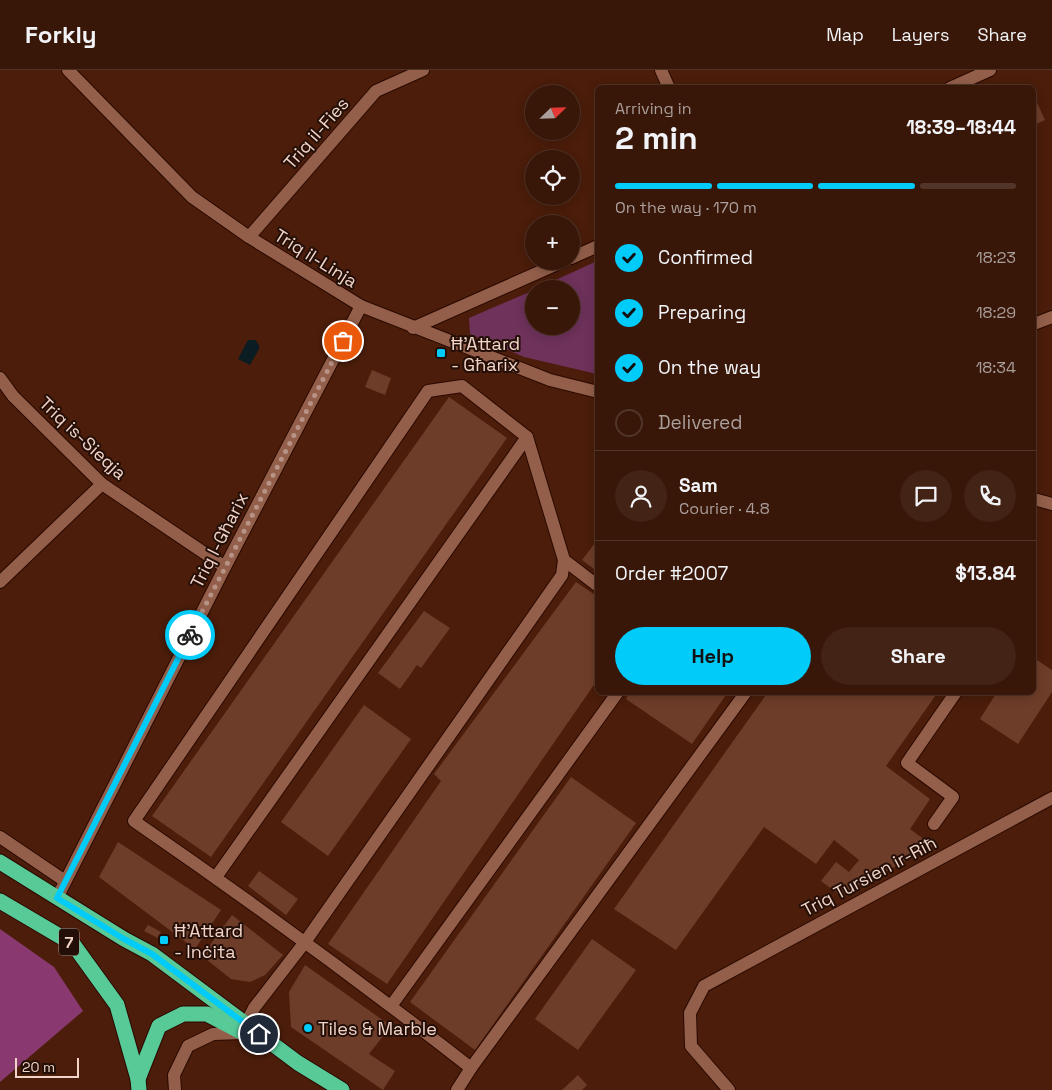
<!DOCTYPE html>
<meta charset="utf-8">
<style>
:root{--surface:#381608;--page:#432316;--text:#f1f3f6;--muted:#ab9f9c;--line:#523529;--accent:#01cbf9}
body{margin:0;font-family:"Space Grotesk",sans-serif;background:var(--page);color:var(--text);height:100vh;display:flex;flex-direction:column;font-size:19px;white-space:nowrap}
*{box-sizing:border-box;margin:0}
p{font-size:16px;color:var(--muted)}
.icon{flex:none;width:28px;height:28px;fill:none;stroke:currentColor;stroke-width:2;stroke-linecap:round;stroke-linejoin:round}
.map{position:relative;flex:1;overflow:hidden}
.details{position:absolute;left:595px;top:15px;width:441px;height:610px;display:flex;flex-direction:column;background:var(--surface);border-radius:8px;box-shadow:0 2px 12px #0003,0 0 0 1px var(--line)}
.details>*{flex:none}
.needle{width:32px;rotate:67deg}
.tools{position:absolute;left:525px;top:15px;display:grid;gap:10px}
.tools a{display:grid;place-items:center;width:55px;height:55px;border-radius:50%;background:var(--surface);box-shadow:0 2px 12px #0003,0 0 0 1px var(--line);font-size:25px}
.scale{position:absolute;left:15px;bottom:12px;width:64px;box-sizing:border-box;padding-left:5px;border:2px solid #f1d3c7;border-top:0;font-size:14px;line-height:18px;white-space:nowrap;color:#f1d3c7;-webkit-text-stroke:4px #230f07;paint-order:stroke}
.pin{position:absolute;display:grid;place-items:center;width:42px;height:42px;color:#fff;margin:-21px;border:2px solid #fff;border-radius:50%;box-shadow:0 1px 5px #0007}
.courier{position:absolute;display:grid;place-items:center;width:50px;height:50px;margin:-25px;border:4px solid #01cbf9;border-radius:50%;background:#fff;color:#222;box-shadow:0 1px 6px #0007}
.headline em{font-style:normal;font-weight:700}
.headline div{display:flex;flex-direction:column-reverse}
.headline{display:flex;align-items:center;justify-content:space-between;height:85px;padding:0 20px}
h1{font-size:32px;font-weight:700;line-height:38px}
.bar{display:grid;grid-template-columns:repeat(4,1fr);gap:8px 5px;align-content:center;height:60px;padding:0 20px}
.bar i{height:6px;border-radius:4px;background:var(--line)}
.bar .current{background:var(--accent)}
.bar p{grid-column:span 4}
.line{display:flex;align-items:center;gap:12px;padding:0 20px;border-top:1px solid var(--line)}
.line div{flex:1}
.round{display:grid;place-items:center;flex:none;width:52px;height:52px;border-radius:26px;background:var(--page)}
ol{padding:0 20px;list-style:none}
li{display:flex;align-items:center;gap:15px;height:55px}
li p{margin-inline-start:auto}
li .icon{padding:5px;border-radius:50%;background:var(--accent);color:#111;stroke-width:4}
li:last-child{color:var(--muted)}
li i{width:28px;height:28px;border:2px solid var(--line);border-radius:50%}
.primary-button{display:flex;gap:10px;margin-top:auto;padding:10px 20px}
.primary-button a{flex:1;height:58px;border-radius:30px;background:var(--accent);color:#111;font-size:20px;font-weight:700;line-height:58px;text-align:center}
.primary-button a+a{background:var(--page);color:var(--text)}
header{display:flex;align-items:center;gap:30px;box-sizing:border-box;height:70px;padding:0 25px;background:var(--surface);border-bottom:1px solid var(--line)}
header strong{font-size:24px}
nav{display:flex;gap:28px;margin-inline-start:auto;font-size:18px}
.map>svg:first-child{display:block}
.green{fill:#6f325b}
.forest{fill:#89396f}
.water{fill:#0b1c22}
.building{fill:#6e3d29}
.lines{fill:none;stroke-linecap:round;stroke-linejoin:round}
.minor-casing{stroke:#2a0900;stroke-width:14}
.highway-casing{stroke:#2a0900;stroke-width:17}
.minor{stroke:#935f4a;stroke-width:12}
.highway{stroke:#57ca98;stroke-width:15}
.done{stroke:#b79385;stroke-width:5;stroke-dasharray:0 9}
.route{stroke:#01cbf9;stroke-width:6}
.poi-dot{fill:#01cbf9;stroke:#230f07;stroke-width:2}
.labels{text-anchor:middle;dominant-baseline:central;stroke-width:4;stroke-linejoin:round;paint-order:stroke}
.shield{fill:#230f07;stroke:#b3988d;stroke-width:1}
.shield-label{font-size:16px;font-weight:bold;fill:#f1d3c7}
.street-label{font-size:18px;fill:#f1d3c7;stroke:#230f07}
.poi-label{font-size:18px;fill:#f1d3c7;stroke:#230f07;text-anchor:start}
</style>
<header>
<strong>Forkly</strong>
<nav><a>Map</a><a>Layers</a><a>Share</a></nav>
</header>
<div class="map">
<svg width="1052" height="1020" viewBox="0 0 1052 1020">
<rect width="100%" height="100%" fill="#4b1d0a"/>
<path class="green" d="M597,191V304L524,287L470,264L469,248L534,220V256H571V219H536Z"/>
<path class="forest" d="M0,859L54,897L83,941L0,1012Z"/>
<path class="water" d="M248,270H255L259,275V279L250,295L238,289Z"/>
<g class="building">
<path d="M1034,26L1045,50L1034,55Z"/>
<path d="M372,300L391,308L385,325L365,317Z"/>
<path d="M449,327L507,368L211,787L152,746Z"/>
<path d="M598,469V502L582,490Z"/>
<path d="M576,512L598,527V609L387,914L328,874L441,711L434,704Z"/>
<path d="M424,541L450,558L421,598L417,595L400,619L378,603Z"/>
<path d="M1034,588L1052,600V622L1018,674L980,649L997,622H1034Z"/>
<path d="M630,622H728L692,674L626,629Z"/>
<path d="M768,622H938L886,696L930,729L910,759L933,776L841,826L821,811L836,792L849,802L859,790L834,770L816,794L764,757L676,880L614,839Z"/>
<path d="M364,635L411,669L328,786L281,752Z"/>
<path d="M571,707L636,753L475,980L410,932Z"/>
<path d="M118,772L221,840L195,879L99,807Z"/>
<path d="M259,801L298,829L286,845L248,816Z"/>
<path d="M232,845L283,885L265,905L250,912L231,909L202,886Z"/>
<path d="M148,855L161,862L158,868L144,861Z"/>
<path d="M592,869L636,900L578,980L535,949Z"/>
<path d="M305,895L391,956L369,984L395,1001L383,1020L291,957L289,922Z"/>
<path d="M578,1005L587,1015L582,1020H562Z"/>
</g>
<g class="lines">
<g class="minor-casing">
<g id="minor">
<path d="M68,0L192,127L249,167L361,236L550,310L598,322"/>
<path d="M661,0L669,18"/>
<path d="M950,18L990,0"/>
<path d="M249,167L376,21L423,0"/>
<path d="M571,188L598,176"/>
<path d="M1034,254L1052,247"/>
<path d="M413,258L564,191"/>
<path d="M0,308L13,326L102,414L225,497"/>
<path d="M1034,429L1052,434"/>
<path d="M564,490L598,516"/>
<path d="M0,512L102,414"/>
<path d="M934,754L953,727L907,693L956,622"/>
<path d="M0,767L65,811"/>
<path d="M216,807L527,367L462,316L428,321L134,751C249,830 361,912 471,998L457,1020"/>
<path d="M57,828L225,497L361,236"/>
<path d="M391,936L618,622"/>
<path d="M246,954L254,938L305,872L562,505L564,490L527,367"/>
<path d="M471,998L746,622"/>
<path d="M175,1020L174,1005L188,976L213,964L243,963"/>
<path d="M729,1020L691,976L690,943L704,916L1052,728"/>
</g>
</g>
<g class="highway-casing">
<g id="highway">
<path d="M0,792L124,869L152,884L298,993L342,1020"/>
<path d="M0,831L73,874L117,935L138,1009L139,1020"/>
<path d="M138,1009L159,956L183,944H207L251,967"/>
</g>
</g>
<use href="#minor" class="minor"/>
<use href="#highway" class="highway"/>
</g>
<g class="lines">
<path class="done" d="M190,565L343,271"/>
<path class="route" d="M190,565L57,828L124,869L152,884L259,964"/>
</g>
<g class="poi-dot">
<rect x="436" y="278" width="10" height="10" rx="2.5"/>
<rect x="159" y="865" width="10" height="10" rx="2.5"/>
<circle cx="308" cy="958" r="5"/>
</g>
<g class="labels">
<rect class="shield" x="59" y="858.5" width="20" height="27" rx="4"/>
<g class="shield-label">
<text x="69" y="872">7</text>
</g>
<g class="street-label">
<text transform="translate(316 63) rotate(-49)">Triq il-Fies</text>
<text transform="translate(316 188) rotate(32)">Triq il-Linja</text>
<text transform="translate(83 368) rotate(43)">Triq is-Sieqja</text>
<text transform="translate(219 470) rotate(-63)">Triq l-Għarix</text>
<text transform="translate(869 806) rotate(-28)">Triq Tursien ir-Riħ</text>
</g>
<g class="poi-label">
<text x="451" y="273">Ħ'Attard<tspan x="451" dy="21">- Għarix</tspan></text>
<text x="174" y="860">Ħ'Attard<tspan x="174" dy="21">- Inċita</tspan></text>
<text x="318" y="958">Tiles &amp; Marble</text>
</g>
</g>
</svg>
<div class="tools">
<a><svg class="needle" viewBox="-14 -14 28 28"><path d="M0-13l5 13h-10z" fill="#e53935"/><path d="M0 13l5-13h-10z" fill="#ab9f9c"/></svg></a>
<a><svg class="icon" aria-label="locate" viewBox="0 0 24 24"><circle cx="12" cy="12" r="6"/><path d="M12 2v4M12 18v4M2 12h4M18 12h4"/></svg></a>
<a>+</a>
<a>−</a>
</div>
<div class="scale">20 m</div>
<div class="pin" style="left:343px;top:271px;background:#ea580c"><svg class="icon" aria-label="bag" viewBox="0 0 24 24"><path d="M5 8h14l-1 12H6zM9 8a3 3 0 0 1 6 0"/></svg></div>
<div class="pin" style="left:259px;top:964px;background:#1f2937"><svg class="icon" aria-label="home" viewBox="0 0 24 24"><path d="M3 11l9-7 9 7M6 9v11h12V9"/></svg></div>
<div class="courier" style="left:190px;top:565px"><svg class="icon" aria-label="bike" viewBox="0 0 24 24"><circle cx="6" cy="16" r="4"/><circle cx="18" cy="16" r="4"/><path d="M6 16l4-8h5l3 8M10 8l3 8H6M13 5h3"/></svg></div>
<section class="details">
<div class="headline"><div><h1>2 min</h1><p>Arriving in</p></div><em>18:39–18:44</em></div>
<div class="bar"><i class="current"></i><i class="current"></i><i class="current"></i><i></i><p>On the way · 170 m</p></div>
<ol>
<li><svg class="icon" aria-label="check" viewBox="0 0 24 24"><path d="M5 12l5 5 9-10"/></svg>Confirmed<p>18:23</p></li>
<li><svg class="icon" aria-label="check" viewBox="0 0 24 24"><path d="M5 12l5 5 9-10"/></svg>Preparing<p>18:29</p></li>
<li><svg class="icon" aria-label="check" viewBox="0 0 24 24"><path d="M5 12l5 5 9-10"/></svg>On the way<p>18:34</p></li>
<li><i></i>Delivered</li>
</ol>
<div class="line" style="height:90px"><a class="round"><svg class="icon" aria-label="person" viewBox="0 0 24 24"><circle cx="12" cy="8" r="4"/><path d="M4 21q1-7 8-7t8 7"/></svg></a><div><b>Sam</b><p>Courier · 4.8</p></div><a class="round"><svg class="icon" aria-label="chat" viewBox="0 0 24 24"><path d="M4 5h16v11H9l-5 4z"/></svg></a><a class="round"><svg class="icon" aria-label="phone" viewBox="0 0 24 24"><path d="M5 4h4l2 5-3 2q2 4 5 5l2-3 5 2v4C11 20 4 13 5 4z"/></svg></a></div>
<div class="line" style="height:65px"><div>Order #2007</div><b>$13.84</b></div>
<div class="primary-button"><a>Help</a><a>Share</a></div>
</section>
</div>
